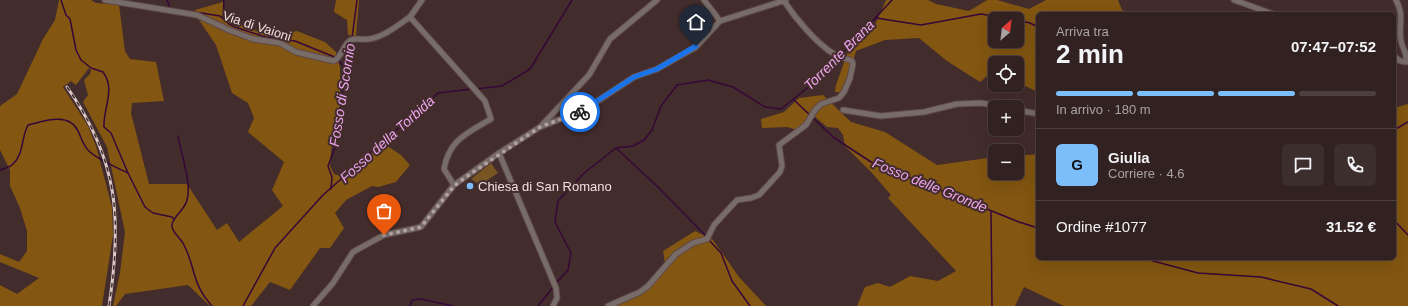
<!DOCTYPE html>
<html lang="it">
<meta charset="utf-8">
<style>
:root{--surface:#322121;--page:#3d2e2e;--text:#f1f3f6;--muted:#a8a3a5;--line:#4d3e3f;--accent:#7cbef9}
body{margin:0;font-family:Helvetica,sans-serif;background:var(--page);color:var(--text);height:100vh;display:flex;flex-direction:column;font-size:15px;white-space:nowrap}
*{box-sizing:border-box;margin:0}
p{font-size:13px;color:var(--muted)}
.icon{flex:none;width:22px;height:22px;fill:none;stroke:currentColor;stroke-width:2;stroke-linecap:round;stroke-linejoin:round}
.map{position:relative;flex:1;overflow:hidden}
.panel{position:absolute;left:1036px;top:12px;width:360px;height:248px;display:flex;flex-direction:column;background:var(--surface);border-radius:6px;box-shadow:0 4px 16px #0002,0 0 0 1px var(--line)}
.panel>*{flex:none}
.needle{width:26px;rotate:28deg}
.tools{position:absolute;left:988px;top:12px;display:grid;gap:8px}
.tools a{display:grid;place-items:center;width:36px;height:36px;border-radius:6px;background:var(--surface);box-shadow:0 4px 16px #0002,0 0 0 1px var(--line);font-size:20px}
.pin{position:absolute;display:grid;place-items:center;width:34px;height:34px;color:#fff;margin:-41px -17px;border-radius:50% 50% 50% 0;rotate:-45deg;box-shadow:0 0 4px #0007}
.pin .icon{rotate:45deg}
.courier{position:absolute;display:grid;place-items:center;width:40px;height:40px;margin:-20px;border:3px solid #1a73e8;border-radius:50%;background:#fff;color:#222;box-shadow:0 1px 5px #0007}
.head em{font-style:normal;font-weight:800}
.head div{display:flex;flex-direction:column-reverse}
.head{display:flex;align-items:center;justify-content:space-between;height:68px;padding:0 20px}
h1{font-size:26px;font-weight:800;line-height:30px}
.bar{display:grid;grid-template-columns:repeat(4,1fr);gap:6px 4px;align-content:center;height:48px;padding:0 20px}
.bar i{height:5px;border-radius:3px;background:var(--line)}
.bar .selected{background:var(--accent)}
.bar p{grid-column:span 4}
.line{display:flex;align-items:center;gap:10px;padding:0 20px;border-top:1px solid var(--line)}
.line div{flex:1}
.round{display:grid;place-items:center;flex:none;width:42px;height:42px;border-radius:6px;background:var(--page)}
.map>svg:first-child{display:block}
.green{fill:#795524}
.forest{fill:#835611;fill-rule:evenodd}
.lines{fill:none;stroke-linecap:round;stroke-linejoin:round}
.stream{stroke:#360738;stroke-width:1.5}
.minor-casing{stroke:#5f4949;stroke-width:7}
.minor{stroke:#776c68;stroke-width:5}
.rail-casing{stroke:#d9c8c8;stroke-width:3}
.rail{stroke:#432c2c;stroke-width:1.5;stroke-dasharray:4.5;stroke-linecap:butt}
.done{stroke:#b3a1a1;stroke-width:4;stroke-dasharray:0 7.2}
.route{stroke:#1a73e8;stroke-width:5}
.poi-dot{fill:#7cbef9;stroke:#432c2c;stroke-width:1.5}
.labels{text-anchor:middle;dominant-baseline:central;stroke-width:4;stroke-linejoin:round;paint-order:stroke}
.street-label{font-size:13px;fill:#f0e0e0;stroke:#432c2c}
.poi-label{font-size:13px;fill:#f0e0e0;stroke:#432c2c;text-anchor:start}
.water-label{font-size:14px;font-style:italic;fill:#eea6f0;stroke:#432c2c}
</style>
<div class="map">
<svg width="1408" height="306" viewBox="0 0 1408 306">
<rect width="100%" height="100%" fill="#432c2c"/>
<path class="green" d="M491,163L498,173L480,185L471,179Z"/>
<g class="forest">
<path d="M59,0H91L96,3L119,5L125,51L130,59L156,62L164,101L132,103L131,113L149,184H187L217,230L227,223L239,242L283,206L272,190L284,162L248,132L254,118L248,103L232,93L216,45L199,20L195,10L223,2L225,18L261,33L283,34L297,31L325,42L336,52L340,68V115L332,139L330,166L334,174L340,176L361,157L386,145L401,155L410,165L396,182L378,187L372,186L346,200L335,213L344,228L330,248H320L290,290L270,282L251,306H210L188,285L125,294L116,306H113L120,273L125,232L107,147L83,102L88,95L84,80L90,74L91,70L89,68L76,85L71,81L63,87L88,126L96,146L112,207L113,235L102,306H0V285L17,294L39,278L0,262V254L19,262L27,251V231L20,208L10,186V170L0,150V106L17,94L43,39L55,20Z"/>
<path d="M336,0H359L356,36L348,35L347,20L334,12Z"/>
<path d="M886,0H928L936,4L969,11L987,0H997L1029,9L1046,0H1118L1122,10L1133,14H1038V92L1017,82V63H995V72L993,71L980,82L947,61L919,38L885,40L856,51L846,85L840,92H835L836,85L847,54L862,35L875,25ZM995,19H1017V41H995Z"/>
<path d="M823,95L851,122L885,132L937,165L995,157V173H1017V156L1038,154V258H1394V108L1408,104V306H1064L1024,287L1015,306H857L865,287L878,283L890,287L910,276L938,281L956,271L888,198L891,195L872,173L845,146L843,135L838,128L827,127L814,116L797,130L787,127L762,128L761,119L784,112L799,98Z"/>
<path d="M695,231L713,240L739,277L766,306H613C631,297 655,289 663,270C666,264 664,257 663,251Z"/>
</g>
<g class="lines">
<g class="stream">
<path d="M61,0L66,15L70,19L76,50L81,60L91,68L103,72C116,89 103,108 104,127L111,133L128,173L145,207L153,213L172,217L174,219"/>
<path d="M167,0L170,8L220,16L229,24L235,27L265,37L295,41L337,58L346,70"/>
<path d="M223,18L224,0"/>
<path d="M876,18L921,25L981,14L1010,19"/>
<path d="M1017,20L1030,23L1038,27"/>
<path d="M352,38L357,0"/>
<path d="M840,56L892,0"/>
<path d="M476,89L502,86L530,69L572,0"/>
<path d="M793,99L833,137L871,162L1019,222L1038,228"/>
<path d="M1394,130L1408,122"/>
<path d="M178,136C181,154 192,183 187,200C185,210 173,216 172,225C171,231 180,238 183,243C196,267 191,283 212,306"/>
<path d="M617,149L658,187L707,237"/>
<path d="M0,170C4,168 9,168 12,165C24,155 21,138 28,125C44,121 69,112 78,131C82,139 83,146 90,152C100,161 116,167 128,173"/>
<path d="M331,189L332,177L328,166L336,145L343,85L352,41"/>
<path d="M991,212L992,306"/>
<path d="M1394,220L1408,235"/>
<path d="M709,240L721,253L732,281L750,306"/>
<path d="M1142,258L1198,273L1261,277L1311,289L1338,306"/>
<path d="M556,283L568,270L571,253L555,222L558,201L583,174L616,148L633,146L644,140L652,130L661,106L677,85L708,80L733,87L765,107L781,109L816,81L838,59"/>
<path d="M243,306L275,248L323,195L438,93L472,89"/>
<path d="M410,306L412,300L421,299L453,306"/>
<path d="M538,306L554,286"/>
</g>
<g class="minor-casing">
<g id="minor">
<path d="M105,0L197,15L229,30L253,39L280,43L296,52L334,61C343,56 343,44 351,40C356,38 364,40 369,39C384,37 398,25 410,17L485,101L491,119C467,133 449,140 444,169L454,185"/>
<path d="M704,0L720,21"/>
<path d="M1234,0L1273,14"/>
<path d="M410,17L422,0"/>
<path d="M1394,56L1400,61L1406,62C1408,53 1402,49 1401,41C1398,25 1405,16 1396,0"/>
<path d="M843,110L881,116L924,112L957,104L981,103L1005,107"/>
<path d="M1017,110L1038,114"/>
<path d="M542,125L589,75L610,39L657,0"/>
<path d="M499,153L556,288L557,298L553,306"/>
<path d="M313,306L333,283L353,252L384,235L421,227L454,185L499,153L540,127L584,110L634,77L657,69L696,47L720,21L786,0"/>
<path d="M608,306L640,292L648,286L676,254L693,243L707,239L714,225L737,200L751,198L759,195L780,172L782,166L779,145L806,125L815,110L821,104L839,98L844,92L850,78L853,64L852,61C846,58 840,58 834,54C816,43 796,19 784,1"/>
</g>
</g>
<use href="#minor" class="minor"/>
<g class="rail-casing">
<path id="rail" d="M67,87C119,161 122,220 109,306"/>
</g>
<use href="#rail" class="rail"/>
</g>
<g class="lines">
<path class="done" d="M384,235L421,227L454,186L466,177L540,127L580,112"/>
<path class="route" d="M580,112L634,77L657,69L696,46"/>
</g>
<circle class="poi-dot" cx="470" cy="186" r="4"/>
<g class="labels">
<g class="street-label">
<text transform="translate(257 26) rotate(18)">Via di Vaioni</text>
</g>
<g class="poi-label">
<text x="478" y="186">Chiesa di San Romano</text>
</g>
<g class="water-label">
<text transform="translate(839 55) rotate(-45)">Torrente Brana</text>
<text transform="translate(342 95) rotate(-81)">Fosso di Scornio</text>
<text transform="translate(387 139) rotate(-42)">Fosso della Torbida</text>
<text transform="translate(930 185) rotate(22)">Fosso delle Gronde</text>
</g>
</g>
</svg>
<div class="tools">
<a><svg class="needle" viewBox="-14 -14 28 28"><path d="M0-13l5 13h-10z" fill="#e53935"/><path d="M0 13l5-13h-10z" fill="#a8a3a5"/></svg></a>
<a><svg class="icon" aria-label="locate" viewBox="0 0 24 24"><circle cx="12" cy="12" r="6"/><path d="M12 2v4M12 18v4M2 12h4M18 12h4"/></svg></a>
<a>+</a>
<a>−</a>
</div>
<div class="pin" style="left:384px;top:235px;background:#ea580c"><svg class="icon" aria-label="bag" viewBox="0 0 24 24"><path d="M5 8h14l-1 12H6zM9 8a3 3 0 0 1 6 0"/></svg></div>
<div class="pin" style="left:696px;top:46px;background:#1f2937"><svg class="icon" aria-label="home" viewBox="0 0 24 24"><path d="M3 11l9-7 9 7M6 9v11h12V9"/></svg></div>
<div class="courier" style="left:580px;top:112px"><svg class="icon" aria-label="bike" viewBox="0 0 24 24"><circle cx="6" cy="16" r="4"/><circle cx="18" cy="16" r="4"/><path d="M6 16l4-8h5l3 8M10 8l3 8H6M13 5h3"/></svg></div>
<section class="panel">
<div class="head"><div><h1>2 min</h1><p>Arriva tra</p></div><em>07:47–07:52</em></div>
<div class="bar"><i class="selected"></i><i class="selected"></i><i class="selected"></i><i></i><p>In arrivo · 180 m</p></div>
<div class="line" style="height:72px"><b class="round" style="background:var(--accent);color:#111">G</b><div><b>Giulia</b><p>Corriere · 4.6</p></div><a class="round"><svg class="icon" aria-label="chat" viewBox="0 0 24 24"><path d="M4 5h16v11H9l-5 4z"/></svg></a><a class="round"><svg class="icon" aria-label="phone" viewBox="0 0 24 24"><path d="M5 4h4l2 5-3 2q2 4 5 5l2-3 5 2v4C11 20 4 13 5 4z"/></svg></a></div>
<div class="line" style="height:52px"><div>Ordine #1077</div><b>31.52 €</b></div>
</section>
</div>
